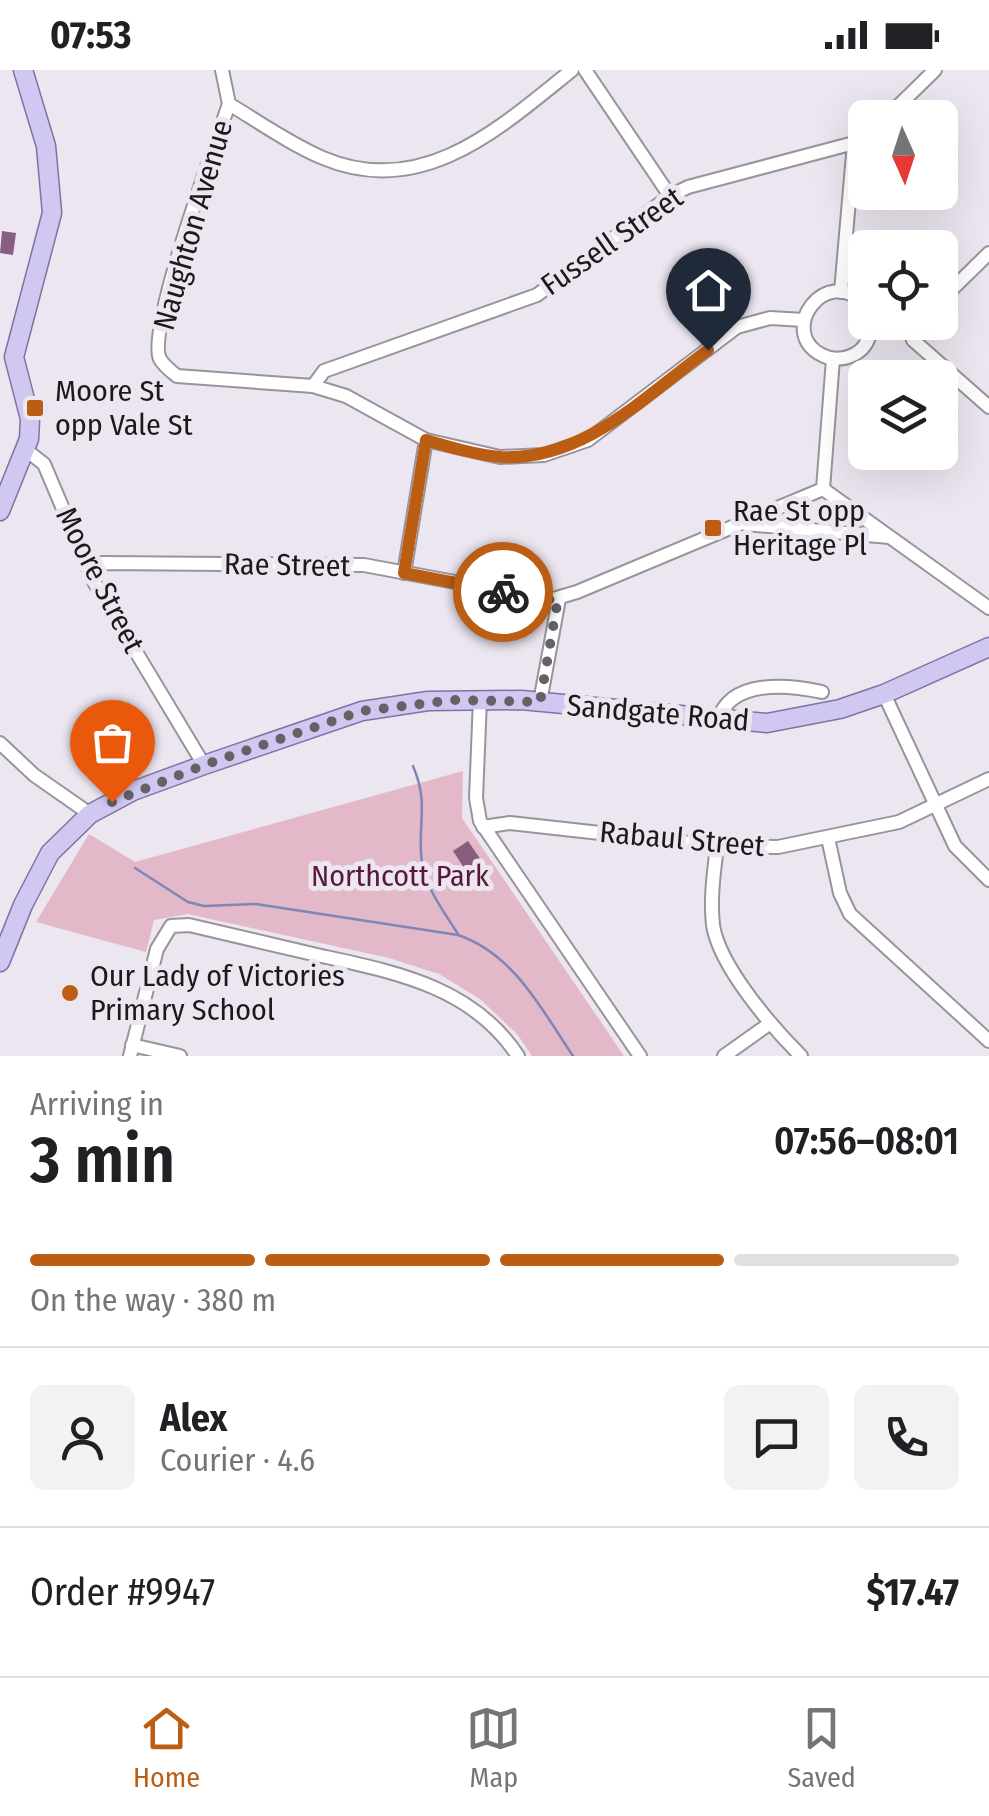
<!DOCTYPE html>
<meta charset="utf-8">
<style>
:root{--surface:#fff;--page:#f2f2f2;--text:#202124;--muted:#757577;--line:#e0e0e0;--accent:#bc5d14}
body{margin:0;font-family:"Fira Sans Condensed",sans-serif;background:var(--page);color:var(--text);height:100vh;display:flex;flex-direction:column;font-size:38px;white-space:nowrap}
*{box-sizing:border-box;margin:0}
p{font-size:32px;color:var(--muted)}
.icon{flex:none;width:55px;height:55px;fill:none;stroke:currentColor;stroke-width:2;stroke-linecap:round;stroke-linejoin:round}
.map{position:relative;height:986px;overflow:hidden}
.panel{display:flex;flex-direction:column;background:var(--surface);flex:1}
.panel>*{flex:none}
.needle{width:65px;rotate:177deg}
.buttons{position:absolute;left:848px;top:30px;display:grid;gap:20px}
.buttons a{display:grid;place-items:center;width:110px;height:110px;border-radius:15px;background:var(--surface);box-shadow:0 10px 40px #0002;font-size:50px}
.pin{position:absolute;display:grid;place-items:center;width:85px;height:85px;color:#fff;margin:-102px -42px;border-radius:50% 50% 50% 0;rotate:-45deg;box-shadow:0 0 10px #0007}
.pin .icon{rotate:45deg}
.courier{position:absolute;display:grid;place-items:center;width:100px;height:100px;margin:-50px;border:8px solid #bc5d14;border-radius:50%;background:#fff;color:#222;box-shadow:0 2px 12px #0007}
.headline em{font-style:normal;font-weight:600}
.headline div{display:flex;flex-direction:column-reverse}
.headline{display:flex;align-items:center;justify-content:space-between;height:170px;padding:0 30px}
h1{font-size:65px;font-weight:600;line-height:75px}
.bar{display:grid;grid-template-columns:repeat(4,1fr);gap:15px 10px;align-content:center;height:120px;padding:0 30px}
.bar i{height:12px;border-radius:8px;background:var(--line)}
.bar .active{background:var(--accent)}
.bar p{grid-column:span 4}
.line{display:flex;align-items:center;gap:25px;padding:0 30px;border-top:2px solid var(--line)}
.line div{flex:1}
.round{display:grid;place-items:center;flex:none;width:105px;height:105px;border-radius:15px;background:var(--page)}
.status{display:flex;justify-content:space-between;align-items:center;height:70px;padding:0 50px;background:var(--surface);direction:ltr}
.status svg{height:28px;fill:currentColor}
.tabs{display:flex;justify-content:space-around;align-items:center;height:140px;border-top:2px solid var(--line);background:var(--surface);font-size:28px;color:var(--muted)}
.tabs a{display:grid;justify-items:center;gap:5px}
.tabs .active{color:var(--accent)}
.map>svg:first-child{display:block}
.green{fill:#e3b8c9}
.lines{fill:none;stroke-linecap:round;stroke-linejoin:round}
.stream{stroke:#7d87b6;stroke-width:2.5}
.building{fill:#865e7f}
.minor-casing{stroke:#99939c;stroke-width:16}
.major-casing{stroke:#7e73a2;stroke-width:21}
.minor{stroke:#fff;stroke-width:12}
.major{stroke:#d1c8f2;stroke-width:18}
.done{stroke:#656167;stroke-width:10;stroke-dasharray:0 18}
.route{stroke:#bc5d14;stroke-width:12}
.poi-dot{fill:#bc5d14;stroke:#ece6f0;stroke-width:4}
.labels{text-anchor:middle;dominant-baseline:central;stroke-width:10;stroke-linejoin:round;paint-order:stroke}
.street-label{font-size:30px;fill:#1c191d;stroke:#ece6f0}
.poi-label{font-size:30px;fill:#1c191d;stroke:#ece6f0;text-anchor:start}
.park-label{font-size:30px;fill:#591839;stroke:#ece6f0}
</style>
<div class="status"><b>07:53</b><svg viewBox="0 0 49 12"><path d="M0 12V9h3v3zM5 12V6h3v6zM10 12V3h3v9zM15 12V0h3v12zM26 1h20v11H26zM47 4h2v5h-2z"/></svg></div>
<div class="map">
<svg width="989" height="986" viewBox="0 0 989 986">
<rect width="100%" height="100%" fill="#ece6f0"/>
<path class="green" d="M463,701L462,748L624,986H532L517,964L480,929L439,904L389,888L188,844L154,850L146,882L36,852L89,764L135,792Z"/>
<g class="lines">
<g class="stream">
<path d="M413,696C428,731 419,748 421,783C422,813 442,839 458,864"/>
<path d="M135,798L188,832L204,836L256,834L458,865C514,884 542,940 573,986"/>
</g>
</g>
<g class="building">
<path d="M2,161L16,163L13,185L0,183Z"/>
<path d="M468,771L483,793L468,804L453,781Z"/>
</g>
<g class="lines">
<g class="minor-casing">
<g id="minor">
<path d="M222,0L229,34C259,52 290,74 323,88C422,130 500,58 572,0"/>
<path d="M585,0L670,126"/>
<path d="M229,34C216,72 146,261 160,289C163,295 172,302 177,306L313,316L346,326L426,370L500,387L544,385L588,370L737,257L770,248L804,250"/>
<path d="M886,48L935,0"/>
<path d="M841,222L854,73"/>
<path d="M940,231L989,183"/>
<path d="M865,235C826,192 776,262 822,285C831,290 843,290 853,285C866,279 871,267 871,252"/>
<path d="M909,256L913,270L989,337"/>
<path d="M872,258L913,254"/>
<path d="M313,316L324,301L537,225L670,126L688,117L854,73L865,66"/>
<path d="M26,380L44,394L94,512L204,695"/>
<path d="M823,419L989,538"/>
<path d="M823,419L833,289"/>
<path d="M745,454L889,467"/>
<path d="M87,495L103,493L364,495L550,530L577,522L823,419"/>
<path d="M404,503L426,370"/>
<path d="M884,624L955,776L989,810"/>
<path d="M480,629L476,728L480,751L640,986"/>
<path d="M540,632L559,529"/>
<path d="M718,651C730,608 789,615 822,622"/>
<path d="M0,673L34,705L90,744"/>
<path d="M483,757L510,753L717,776L778,777L899,752L989,709"/>
<path d="M828,768L840,823L850,844L989,971"/>
<path d="M717,776C714,802 710,828 713,855C719,896 772,957 801,986"/>
<path d="M132,975L180,986"/>
<path d="M130,986L157,879L171,856L189,855C232,865 275,875 317,885C394,902 472,916 518,986"/>
<path d="M724,986L769,954"/>
</g>
</g>
<g class="major-casing">
<g id="major">
<path d="M0,441L29,369L30,349L14,287L52,143L46,76L23,0"/>
<path d="M0,892L23,835L50,783L90,744L133,721L204,695L362,641L428,631L521,630L767,653L840,639L884,624L989,577"/>
</g>
</g>
<use href="#minor" class="minor"/>
<use href="#major" class="major"/>
</g>
<g class="lines">
<path class="done" d="M112,732L204,695L362,641L454,630L540,632L558,529L540,530L503,522"/>
<path class="route" d="M503,522L404,503L426,370C450,377 476,385 501,387C584,391 645,326 708,280"/>
</g>
<g class="poi-dot">
<rect x="25" y="328" width="20" height="20" rx="5"/>
<rect x="703" y="448" width="20" height="20" rx="5"/>
<circle cx="70" cy="923" r="10"/>
</g>
<g class="labels">
<g class="street-label">
<text transform="translate(193 155) rotate(-74)">Naughton Avenue</text>
<text transform="translate(612 171) rotate(-35)">Fussell Street</text>
<text transform="translate(287 495) rotate(1)">Rae Street</text>
<text transform="translate(100 510) rotate(63)">Moore Street</text>
<text transform="translate(658 643) rotate(5)">Sandgate Road</text>
<text transform="translate(682 769) rotate(5)">Rabaul Street</text>
</g>
<g class="poi-label">
<text x="55" y="321">Moore St<tspan x="55" dy="34">opp Vale St</tspan></text>
<text x="733" y="441">Rae St opp<tspan x="733" dy="34">Heritage Pl</tspan></text>
<text x="90" y="906">Our Lady of Victories<tspan x="90" dy="34">Primary School</tspan></text>
</g>
<g class="park-label">
<text x="400" y="806">Northcott Park</text>
</g>
</g>
</svg>
<div class="buttons">
<a><svg class="needle" viewBox="-14 -14 28 28"><path d="M0-13l5 13h-10z" fill="#e53935"/><path d="M0 13l5-13h-10z" fill="#757577"/></svg></a>
<a><svg class="icon" aria-label="locate" viewBox="0 0 24 24"><circle cx="12" cy="12" r="6"/><path d="M12 2v4M12 18v4M2 12h4M18 12h4"/></svg></a>
<a><svg class="icon" aria-label="layers" viewBox="0 0 24 24"><path d="M12 4l9 5-9 5-9-5zM3 14l9 5 9-5"/></svg></a>
</div>
<div class="pin" style="left:112px;top:732px;background:#ea580c"><svg class="icon" aria-label="bag" viewBox="0 0 24 24"><path d="M5 8h14l-1 12H6zM9 8a3 3 0 0 1 6 0"/></svg></div>
<div class="pin" style="left:708px;top:280px;background:#1f2937"><svg class="icon" aria-label="home" viewBox="0 0 24 24"><path d="M3 11l9-7 9 7M6 9v11h12V9"/></svg></div>
<div class="courier" style="left:503px;top:522px"><svg class="icon" aria-label="bike" viewBox="0 0 24 24"><circle cx="6" cy="16" r="4"/><circle cx="18" cy="16" r="4"/><path d="M6 16l4-8h5l3 8M10 8l3 8H6M13 5h3"/></svg></div>
</div>
<section class="panel">
<div class="headline"><div><h1>3 min</h1><p>Arriving in</p></div><em>07:56–08:01</em></div>
<div class="bar"><i class="active"></i><i class="active"></i><i class="active"></i><i></i><p>On the way · 380 m</p></div>
<div class="line" style="height:180px"><a class="round"><svg class="icon" aria-label="person" viewBox="0 0 24 24"><circle cx="12" cy="8" r="4"/><path d="M4 21q1-7 8-7t8 7"/></svg></a><div><b>Alex</b><p>Courier · 4.6</p></div><a class="round"><svg class="icon" aria-label="chat" viewBox="0 0 24 24"><path d="M4 5h16v11H9l-5 4z"/></svg></a><a class="round"><svg class="icon" aria-label="phone" viewBox="0 0 24 24"><path d="M5 4h4l2 5-3 2q2 4 5 5l2-3 5 2v4C11 20 4 13 5 4z"/></svg></a></div>
<div class="line" style="height:130px"><div>Order #9947</div><b>$17.47</b></div>
</section>
<nav class="tabs">
<a class="active"><svg class="icon" aria-label="home" viewBox="0 0 24 24"><path d="M3 11l9-7 9 7M6 9v11h12V9"/></svg>Home</a>
<a><svg class="icon" aria-label="map" viewBox="0 0 24 24"><path d="M3 6l6-2 6 2 6-2v14l-6 2-6-2-6 2zM9 4v14M15 6v14"/></svg>Map</a>
<a><svg class="icon" aria-label="saved" viewBox="0 0 24 24"><path d="M7 4h10v16l-5-4-5 4z"/></svg>Saved</a>
</nav>
